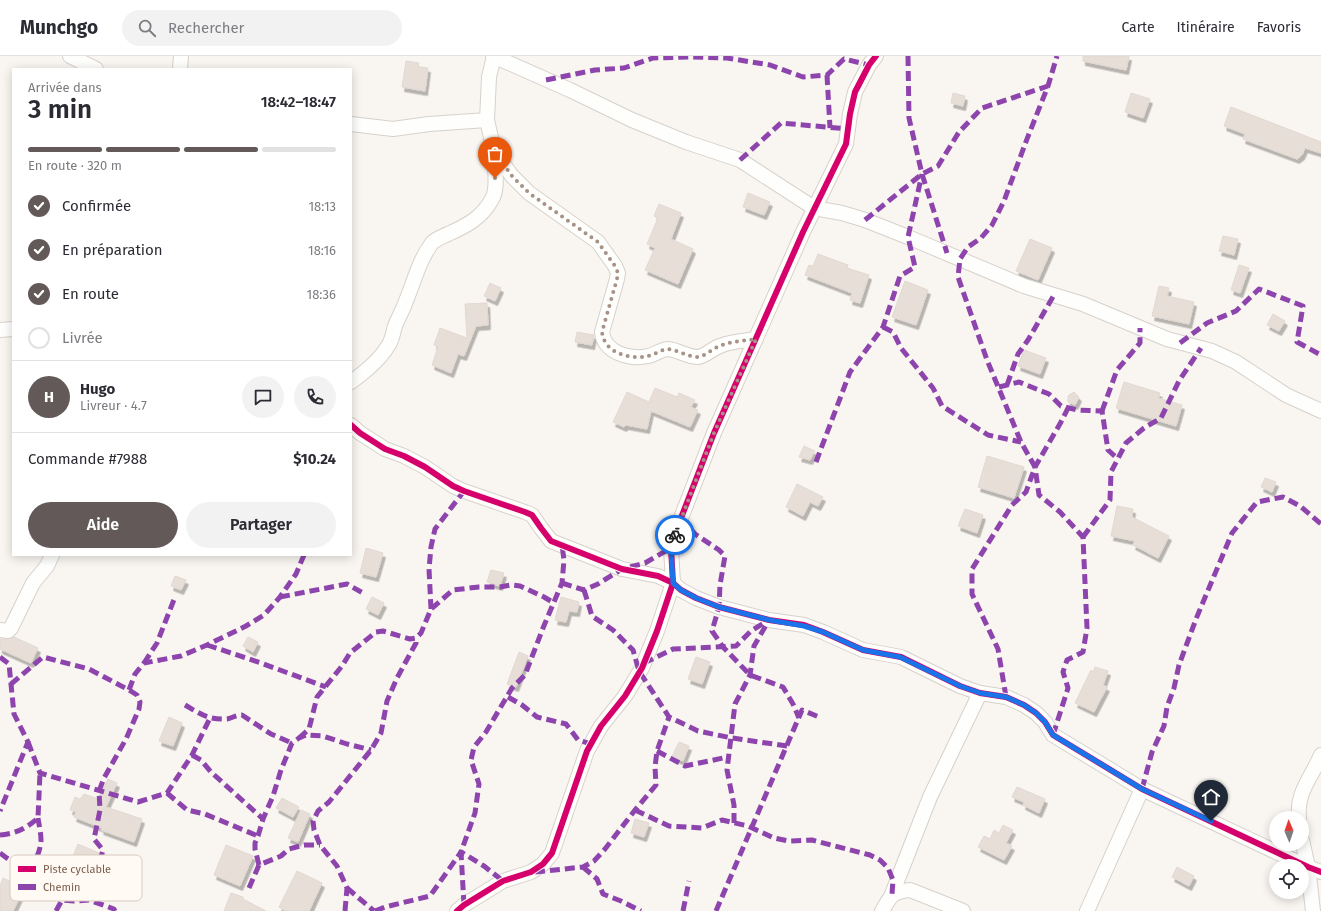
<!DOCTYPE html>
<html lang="fr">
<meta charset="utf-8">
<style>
:root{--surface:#fff;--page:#f2f2f3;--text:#2b2b33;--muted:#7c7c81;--line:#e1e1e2;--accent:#625958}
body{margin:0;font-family:"Fira Sans",sans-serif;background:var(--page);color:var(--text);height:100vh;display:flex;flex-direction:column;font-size:15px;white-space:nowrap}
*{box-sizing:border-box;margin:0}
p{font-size:13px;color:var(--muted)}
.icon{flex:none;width:22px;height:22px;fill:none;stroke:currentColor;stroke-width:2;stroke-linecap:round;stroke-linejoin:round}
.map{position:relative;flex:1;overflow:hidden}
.panel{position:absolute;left:12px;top:12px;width:340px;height:488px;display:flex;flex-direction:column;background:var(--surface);border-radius:0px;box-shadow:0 2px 10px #0003}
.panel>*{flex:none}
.needle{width:26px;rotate:358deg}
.buttons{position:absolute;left:1269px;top:755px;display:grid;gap:8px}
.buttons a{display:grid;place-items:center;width:40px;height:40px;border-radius:50%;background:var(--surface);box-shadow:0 2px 10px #0003;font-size:20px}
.pin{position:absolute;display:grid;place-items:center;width:34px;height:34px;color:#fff;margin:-41px -17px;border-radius:50% 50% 50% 0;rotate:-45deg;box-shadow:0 0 4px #0007}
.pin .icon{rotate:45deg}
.courier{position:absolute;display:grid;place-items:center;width:40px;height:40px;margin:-20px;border:3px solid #1a73e8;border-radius:50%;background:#fff;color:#222;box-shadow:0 1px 5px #0007}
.head em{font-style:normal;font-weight:600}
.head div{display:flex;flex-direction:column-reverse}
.head{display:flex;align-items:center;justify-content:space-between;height:68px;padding:0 16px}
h1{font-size:26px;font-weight:600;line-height:30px}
.bar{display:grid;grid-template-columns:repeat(4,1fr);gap:6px 4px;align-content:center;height:48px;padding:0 16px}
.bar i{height:5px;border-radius:3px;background:var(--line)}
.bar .active{background:var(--accent)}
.bar p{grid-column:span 4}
.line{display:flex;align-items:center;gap:10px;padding:0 16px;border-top:1px solid var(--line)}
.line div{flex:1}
.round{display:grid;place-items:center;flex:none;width:42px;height:42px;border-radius:21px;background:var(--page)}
ol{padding:0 16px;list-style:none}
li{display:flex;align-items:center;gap:12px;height:44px}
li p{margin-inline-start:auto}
li .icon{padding:4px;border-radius:50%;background:var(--accent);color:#fff;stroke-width:4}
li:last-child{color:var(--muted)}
li i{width:22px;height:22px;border:2px solid var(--line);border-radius:50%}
.button{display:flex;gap:8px;margin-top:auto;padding:8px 16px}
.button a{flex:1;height:46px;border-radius:24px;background:var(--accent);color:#fff;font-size:16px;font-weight:600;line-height:46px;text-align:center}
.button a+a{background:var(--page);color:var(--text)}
header{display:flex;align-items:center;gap:24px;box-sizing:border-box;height:56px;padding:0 20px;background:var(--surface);border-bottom:1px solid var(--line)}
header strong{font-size:19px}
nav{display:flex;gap:22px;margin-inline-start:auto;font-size:14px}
.search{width:280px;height:36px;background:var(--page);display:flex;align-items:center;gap:10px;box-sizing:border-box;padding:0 14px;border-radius:22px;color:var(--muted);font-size:15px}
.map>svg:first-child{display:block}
.building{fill:#e6ded7;stroke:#e2d8d2;filter:url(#shadow)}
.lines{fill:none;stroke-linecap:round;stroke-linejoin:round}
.minor-casing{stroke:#d7d1cb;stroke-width:16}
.minor{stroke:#fefefd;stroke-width:14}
.quiet{stroke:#8e44ad;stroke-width:5;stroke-dasharray:10 5;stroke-linecap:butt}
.cycleway-casing{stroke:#fffaf3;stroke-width:8}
.cycleway{stroke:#d6006c;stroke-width:6}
.done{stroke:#a69286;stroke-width:4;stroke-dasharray:0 7.2}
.route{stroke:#1a73e8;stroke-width:5}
.key{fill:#fffaf3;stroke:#d7cbc1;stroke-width:1}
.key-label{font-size:11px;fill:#7a5c4d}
</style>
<header>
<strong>Munchgo</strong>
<div class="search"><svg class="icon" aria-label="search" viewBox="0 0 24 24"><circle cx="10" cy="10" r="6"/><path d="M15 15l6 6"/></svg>Rechercher</div>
<nav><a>Carte</a><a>Itinéraire</a><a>Favoris</a></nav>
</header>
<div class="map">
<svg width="1321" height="855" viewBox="0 0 1321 855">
<defs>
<filter id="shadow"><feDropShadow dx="2.5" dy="4.5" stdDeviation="0" flood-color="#0004"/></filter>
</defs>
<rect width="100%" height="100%" fill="#f9f5f0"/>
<g class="building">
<path d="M1083,0H1129L1126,14L1083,5Z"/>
<path d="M406,5L419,7L418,11L428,12L425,35L402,31Z"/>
<path d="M953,37L965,40L963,50L951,47Z"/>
<path d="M1131,37L1150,43L1143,62L1125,56Z"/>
<path d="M1231,51L1321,86V97L1305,92L1302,99L1297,103L1243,83L1245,78L1224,70Z"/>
<path d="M748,137L770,146L764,159L743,151Z"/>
<path d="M659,148L681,157L671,183L693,193L678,228L645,214L655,192L647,188L658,162L654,160Z"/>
<path d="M1223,180L1238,183L1234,199L1219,195Z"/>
<path d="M1030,183L1052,192L1038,224L1016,215Z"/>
<path d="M818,198L848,209L847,212L869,219L860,247L850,244L852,237L805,219L809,209L813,210Z"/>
<path d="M1239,209L1249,212L1240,237L1231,234Z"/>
<path d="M905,225L928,234L916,269L892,261Z"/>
<path d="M490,227L501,232L495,245L484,240Z"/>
<path d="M1159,230L1169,232L1167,240L1194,246L1189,268L1152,260Z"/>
<path d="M487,247L488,269L476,270L464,300L458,298L451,317L432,309L438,291L434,289L440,272L467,282L465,248Z"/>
<path d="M1273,258L1285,265L1279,275L1267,269Z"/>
<path d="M577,276L594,279L592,289L575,286Z"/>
<path d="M1024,294L1046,302L1040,318L1018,310Z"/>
<path d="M1124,326L1160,337L1158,342L1182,349L1176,370L1116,352Z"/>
<path d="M655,332L677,341L679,337L695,344L691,351L698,354L690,371L651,355L647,373L626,369L624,371L613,366L627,336L649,346Z"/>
<path d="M1074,336L1079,341L1075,349L1068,346V341L1069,339Z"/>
<path d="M804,390L815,395L810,404L799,401Z"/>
<path d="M987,400L1024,411L1014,442L978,431Z"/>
<path d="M1265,422L1276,426L1272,436L1261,431Z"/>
<path d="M797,428L823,441L818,450L810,446L803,460L786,451Z"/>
<path d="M1117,450L1133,453L1132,461L1169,480L1158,502L1133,489L1135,485L1111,480Z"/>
<path d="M965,453L983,459L977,477L958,470Z"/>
<path d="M366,492L383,497L376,521L360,517Z"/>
<path d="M491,514L504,517L500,530L487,526Z"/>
<path d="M175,520L186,524L181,534L171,530Z"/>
<path d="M372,541L384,547L378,559L366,553Z"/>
<path d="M561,541L579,546L577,556L569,555L566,566L555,564Z"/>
<path d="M14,581L38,592L31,607L0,593V583H7Z"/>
<path d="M248,581L258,586L253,596L243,590Z"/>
<path d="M519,596L528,600L516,631L507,628Z"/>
<path d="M696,601L710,606L702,628L688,623Z"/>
<path d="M1095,611L1108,615L1103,629L1107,631L1094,656L1075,647L1091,614L1093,616Z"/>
<path d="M169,661L182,667L173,690L159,685Z"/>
<path d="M679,686L689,690L683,705L672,701Z"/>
<path d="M108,723L117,727L106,751L142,763L134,786L101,774L102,772L74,761L76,756L70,754L75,741L80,743L84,738L98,743Z"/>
<path d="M1017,731L1045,743L1039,757L1023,749L1024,746L1012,741Z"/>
<path d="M282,742L299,751L293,761L276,752Z"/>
<path d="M301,754L310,758L298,786L288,782Z"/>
<path d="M635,763L649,767L644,781L631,777Z"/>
<path d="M1003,769L1013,774L1006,787L1012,790L1004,804L978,791L984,780L990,783L994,774L999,777Z"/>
<path d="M78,788L120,806L115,819L92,809L91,811L72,803Z"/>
<path d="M226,789L253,800L240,830L214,819Z"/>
<path d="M1177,811L1194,820L1189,830L1172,821Z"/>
<path d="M297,815L322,827L309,855H286L279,851Z"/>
<path d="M3,822L24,832L13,855H0V830Z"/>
<path d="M231,837L243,841V843L266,855H224Z"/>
</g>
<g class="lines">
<g class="minor-casing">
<g id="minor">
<path d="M70,0L96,13"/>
<path d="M493,0L570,34L632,64L686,86L740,104L814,152L842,157L865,164L908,181L1024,230L1083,248L1167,283L1212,295L1236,306L1286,339L1321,355"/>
<path d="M180,13L181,0"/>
<path d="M487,64L494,95L512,120L529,137L598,186L615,210L618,217L617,223L602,276C604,297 630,304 648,300C654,299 662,293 668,293C678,294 688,301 698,301C706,300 713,292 720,290C731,285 744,285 756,283"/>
<path d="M351,68L393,73L429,68L487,64L489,21L494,0"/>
<path d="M0,274L13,273"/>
<path d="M351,326C365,316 379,305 388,290C392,285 393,277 395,270C398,262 403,254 406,245C414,226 419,204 432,187C437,182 442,181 448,178C466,170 482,162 492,143C499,132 494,109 494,95"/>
<path d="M351,369L360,377L385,393L404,400L425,411L453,430L464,435L525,456L532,459L541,472L551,485L622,513L658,520L673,527L681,534L696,542L719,551L769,564L804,569L823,576L863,594L901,601L960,630L980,637L1006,641L1024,649L1036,657L1045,666L1053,679L1142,733L1308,811L1321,816"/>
<path d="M0,574L8,575L11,572L33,527L47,510L52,499"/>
<path d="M1299,762C1296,736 1312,721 1321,699"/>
<path d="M1302,784L1308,811L1313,855"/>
<path d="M892,838L930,741L980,637"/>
<path d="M457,855L464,849L503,825L531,816L543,808L552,797L587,695L601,670L625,640L642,612L657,575L673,527L671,492L681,462L714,377L803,176L846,88L850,58L855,36L869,9L876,0"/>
<path d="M882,855C891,840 891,836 910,834L963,855"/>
<path d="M1087,855L1142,733"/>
</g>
</g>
<use href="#minor" class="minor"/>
<g class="quiet">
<path d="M908,0L909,62L922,118L947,197"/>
<path d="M827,19L830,72"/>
<path d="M546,24L595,14L624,12L653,2L690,1L727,2L770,9L803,21L827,19L844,3L869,9"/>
<path d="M740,104L781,67L848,73"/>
<path d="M865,164L922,118L938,110L959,76L982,52L1048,30"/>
<path d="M883,271L893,276L901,292L933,332L942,350L988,379L1021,386"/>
<path d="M1180,287L1207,267L1236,255L1259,233L1303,250L1297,286L1321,299"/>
<path d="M1007,329L1018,298L1028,284L1054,239"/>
<path d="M999,331L1019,326L1049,338L1061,350L1077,354L1102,355L1108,394L1118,403"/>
<path d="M1102,355L1117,314L1140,287V272"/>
<path d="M816,406L850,316L883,271L900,220L915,211L908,181L922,118"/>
<path d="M681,462L695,478L719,494L725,500L720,529L719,551L712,575L723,591L750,619L783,631L793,648L799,662"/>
<path d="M1083,481L1110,444L1111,416L1126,387L1144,372L1161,362L1179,325L1201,292"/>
<path d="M562,527L584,534L598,528L622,513L645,507L671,492"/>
<path d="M584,534L592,560L613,574L633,594L639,615L669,661L698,675L732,682L787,690"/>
<path d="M280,541L347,528L363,537"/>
<path d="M431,553L429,513L431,491L435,473L464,435"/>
<path d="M207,589L261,607L326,631"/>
<path d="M0,601L9,608L14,658L28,686L0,755"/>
<path d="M144,607L157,587L175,541"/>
<path d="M644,607L673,593L736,590L751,575L767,565"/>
<path d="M11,628L43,601L89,613L129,634L137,639L140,646L139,653L126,683L104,722L99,735L100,754L94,783L103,794L89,844"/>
<path d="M129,634L135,618L144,607L181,600L207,589L246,570L264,559L280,541L296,518L304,499"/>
<path d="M508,641L522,649L537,661L566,668L578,684L591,688"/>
<path d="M1006,641L998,593L972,538V513L1012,449L1026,436L1035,411L1021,386L987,304L958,221L960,203L968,191L981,182L992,169L1004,145L1027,83L1048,30L1057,0"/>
<path d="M185,649C201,658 208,664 227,663C232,662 236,659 242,659L271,678L292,687"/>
<path d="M1053,679L1068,632L1063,616L1067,604L1083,596L1087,572L1083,481L1060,456L1039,439L1035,411L1061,366L1068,352"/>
<path d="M299,682L309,673L317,641L342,610L350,597L376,576L383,575L410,583L416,582L421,577L431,553L453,534L479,531H500L511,529L520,530L544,541L554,547"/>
<path d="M28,686L40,717L138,746L167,737L192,699L210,662"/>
<path d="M657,695L685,710L728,701"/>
<path d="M192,699L201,704L211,716L263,763"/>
<path d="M1142,733L1152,696L1164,670L1167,651L1174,632L1179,609L1196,563L1232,477L1257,446L1283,441L1300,450L1321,468"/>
<path d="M167,737L187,754L205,758L258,780"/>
<path d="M635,754L669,770L702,772L722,764L748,770L774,782L789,785L812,784L870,799L880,804L888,812L893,824L892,838"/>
<path d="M734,767V749L727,714L735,648L750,619L754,590L769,564"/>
<path d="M0,779C15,778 27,772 38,762L40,717"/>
<path d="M0,797C7,802 15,809 24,810C35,813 41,792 41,784C41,777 39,769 38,762"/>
<path d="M259,809L255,793V787L258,780L263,763L273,740L281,714L292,687L299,682L306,679L323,680L347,688L371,694"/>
<path d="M583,811L597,823L603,838L621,845L641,855"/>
<path d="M535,816L583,811L594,805L605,793L635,754L656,729L655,711L657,695L669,661"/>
<path d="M249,832L259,809L281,800L289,793L304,789H320"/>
<path d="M347,832L374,855"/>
<path d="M464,849L461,796L475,757L479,728L471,704L474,691L486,676L512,632L525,619L543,572L562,527L564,504L562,489"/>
<path d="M56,855L62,844L74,845L89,844L114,853L115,855"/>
<path d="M345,855L347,832L337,810L320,789L314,774L313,765L318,755L329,746L371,694L381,677L387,645L397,622L416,587V582"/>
<path d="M375,855L385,851L430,840L461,796L484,810L503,825"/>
<path d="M683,855L689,825"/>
<path d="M716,855L802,654L819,661"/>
</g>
<g class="cycleway-casing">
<g id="cycleway">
<path d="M351,369L360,377L385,393L404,400L425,411L453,430L464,435L525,456L532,459L541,472L551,485L622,513L658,520L673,527L681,534L696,542L719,551L769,564L804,569L823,576L863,594L901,601L960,630L980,637L1006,641L1024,649L1036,657L1045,666L1053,679L1142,733L1308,811L1321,816"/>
<path d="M457,855L464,849L503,825L531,816L543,808L552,797L587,695L601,670L625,640L642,612L657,575L673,527L671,492L681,462L714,377L803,176L846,88L850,58L855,36L869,9L876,0"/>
</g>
</g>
<use href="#cycleway" class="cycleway"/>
</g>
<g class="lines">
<path class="done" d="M495,122L494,95L512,120L529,137L598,186L615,210L618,217L617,223L602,276C604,297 630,304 648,300C654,299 662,293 668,293C678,294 688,301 698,301C706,300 713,292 720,290C731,285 744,285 756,283L714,377L675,479"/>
<path class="route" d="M675,479L671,492L673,527L681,534L696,542L719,551L769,564L804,570L823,576L863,594L900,601L960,630L980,637L1006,641L1024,649L1036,657L1045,666L1053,679L1142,733L1211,765"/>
</g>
<rect x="10" y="799" width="132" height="46" rx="6" class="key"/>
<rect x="18" y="810" width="18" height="6" fill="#d6006c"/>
<rect x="18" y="828" width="18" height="6" fill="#8e44ad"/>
<g class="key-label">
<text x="43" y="817">Piste cyclable</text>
<text x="43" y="835">Chemin</text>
</g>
</svg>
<div class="buttons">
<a><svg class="needle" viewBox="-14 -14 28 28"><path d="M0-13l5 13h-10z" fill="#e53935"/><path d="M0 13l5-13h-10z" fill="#7c7c81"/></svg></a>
<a><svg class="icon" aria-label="locate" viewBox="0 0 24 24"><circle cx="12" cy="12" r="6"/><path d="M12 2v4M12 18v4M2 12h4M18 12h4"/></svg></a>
</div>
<div class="pin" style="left:495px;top:122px;background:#ea580c"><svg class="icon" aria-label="bag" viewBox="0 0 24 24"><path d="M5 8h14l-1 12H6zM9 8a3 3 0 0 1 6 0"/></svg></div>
<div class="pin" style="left:1211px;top:765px;background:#1f2937"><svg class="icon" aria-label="home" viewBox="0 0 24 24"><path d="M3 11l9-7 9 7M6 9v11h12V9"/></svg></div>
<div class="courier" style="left:675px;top:479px"><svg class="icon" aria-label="bike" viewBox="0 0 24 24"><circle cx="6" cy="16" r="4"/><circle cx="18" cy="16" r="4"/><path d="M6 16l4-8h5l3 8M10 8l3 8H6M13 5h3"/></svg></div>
<section class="panel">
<div class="head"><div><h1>3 min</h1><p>Arrivée dans</p></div><em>18:42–18:47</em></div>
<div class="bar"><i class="active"></i><i class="active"></i><i class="active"></i><i></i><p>En route · 320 m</p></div>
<ol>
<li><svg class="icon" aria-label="check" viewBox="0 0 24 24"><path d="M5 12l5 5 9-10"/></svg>Confirmée<p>18:13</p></li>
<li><svg class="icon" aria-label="check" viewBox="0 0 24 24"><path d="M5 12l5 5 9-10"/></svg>En préparation<p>18:16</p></li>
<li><svg class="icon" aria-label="check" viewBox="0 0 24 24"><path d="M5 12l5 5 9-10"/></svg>En route<p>18:36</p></li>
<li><i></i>Livrée</li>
</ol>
<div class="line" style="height:72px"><b class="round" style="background:var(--accent);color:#fff">H</b><div><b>Hugo</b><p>Livreur · 4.7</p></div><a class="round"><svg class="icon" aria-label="chat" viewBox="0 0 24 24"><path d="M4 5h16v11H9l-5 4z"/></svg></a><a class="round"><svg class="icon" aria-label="phone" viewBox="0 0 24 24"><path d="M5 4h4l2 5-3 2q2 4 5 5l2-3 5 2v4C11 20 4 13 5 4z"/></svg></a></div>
<div class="line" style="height:52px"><div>Commande #7988</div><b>$10.24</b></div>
<div class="button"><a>Aide</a><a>Partager</a></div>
</section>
</div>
